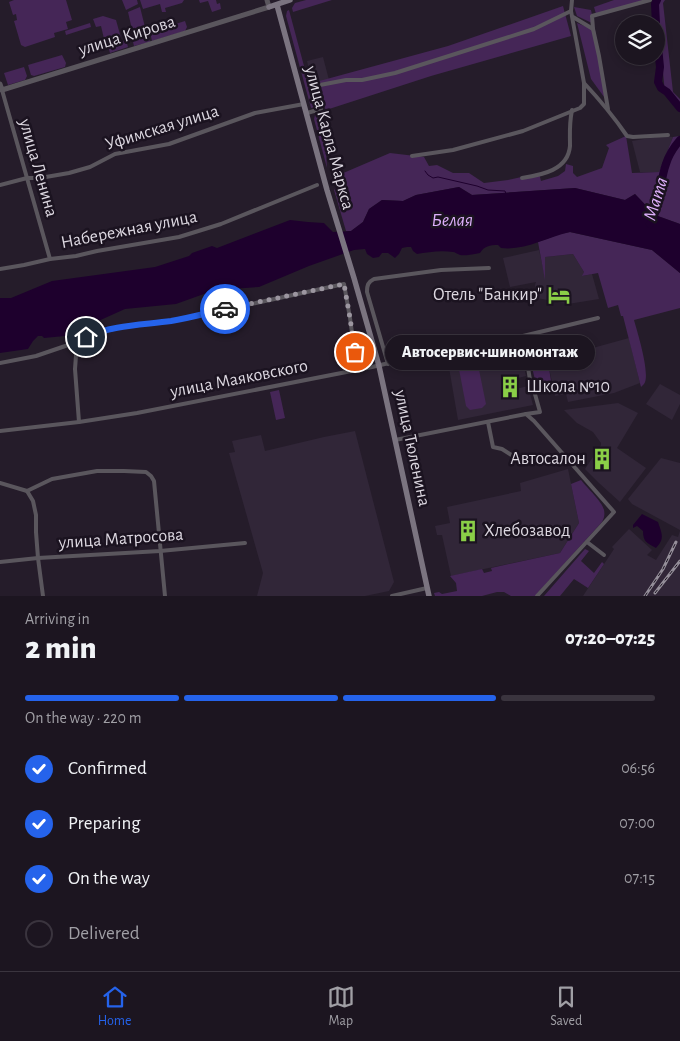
<!DOCTYPE html>
<meta charset="utf-8">
<style>
:root{--surface:#1c1520;--page:#29222d;--text:#f1f3f6;--muted:#a09fa5;--line:#3a343e;--accent:#2563eb}
body{margin:0;font-family:"Alegreya Sans",sans-serif;background:var(--page);color:var(--text);height:100vh;display:flex;flex-direction:column;font-size:19px;white-space:nowrap}
*{box-sizing:border-box;margin:0}
p{font-size:16px;color:var(--muted)}
.icon{flex:none;width:28px;height:28px;fill:none;stroke:currentColor;stroke-width:2;stroke-linecap:round;stroke-linejoin:round}
.map{position:relative;height:596px;overflow:hidden}
.details{display:flex;flex-direction:column;background:var(--surface);flex:1}
.details>*{flex:none}
.controls{position:absolute;left:615px;top:15px;display:grid;gap:10px}
.controls a{display:grid;place-items:center;width:50px;height:50px;border-radius:50%;background:var(--surface);box-shadow:0 2px 8px #0003,0 0 0 1px var(--line);font-size:25px}
.pin{position:absolute;display:grid;place-items:center;width:42px;height:42px;color:#fff;margin:-21px;border:2px solid #fff;border-radius:50%;box-shadow:0 1px 5px #0007}
.courier{position:absolute;display:grid;place-items:center;width:50px;height:50px;margin:-25px;border:4px solid #2563eb;border-radius:50%;background:#fff;color:#222;box-shadow:0 1px 6px #0007}
.bubble{position:absolute;height:35px;border-radius:18px;background:var(--surface);box-shadow:0 2px 8px #0003,0 0 0 1px var(--line);font-size:16px;font-weight:800;line-height:35px;text-align:center}
.head em{font-style:normal;font-weight:800}
.head div{display:flex;flex-direction:column-reverse}
.head{display:flex;align-items:center;justify-content:space-between;height:85px;padding:0 25px}
h1{font-size:32px;font-weight:800;line-height:38px}
.bar{display:grid;grid-template-columns:repeat(4,1fr);gap:8px 5px;align-content:center;height:60px;padding:0 25px}
.bar i{height:6px;border-radius:4px;background:var(--line)}
.bar .current{background:var(--accent)}
.bar p{grid-column:span 4}
ol{padding:0 25px;list-style:none}
li{display:flex;align-items:center;gap:15px;height:55px}
li p{margin-inline-start:auto}
li .icon{padding:5px;border-radius:50%;background:var(--accent);color:#fff;stroke-width:4}
li:last-child{color:var(--muted)}
li i{width:28px;height:28px;border:2px solid var(--line);border-radius:50%}
.tab-bar{display:flex;justify-content:space-around;align-items:center;height:70px;border-top:1px solid var(--line);background:var(--surface);font-size:14px;color:var(--muted)}
.tab-bar a{display:grid;justify-items:center;gap:2px}
.tab-bar .current{color:var(--accent)}
.map>svg:first-child{display:block}
.built{fill:#312638}
.green{fill:#452657}
.water{fill:#1e002d}
.lines{fill:none;stroke-linecap:round;stroke-linejoin:round}
.stream{stroke:#1e002d;stroke-width:1}
.river{stroke:#1e002d;stroke-width:8}
.minor{stroke:#5a565d;stroke-width:4}
.tertiary{stroke:#5a565d;stroke-width:5}
.secondary{stroke:#7b7480;stroke-width:5.5}
.rail-casing{stroke:#958f9a;stroke-width:3}
.rail{stroke:#1b1320;stroke-width:1;stroke-dasharray:4;stroke-linecap:butt}
.done{stroke:#9c96a0;stroke-width:5;stroke-dasharray:0 9}
.route{stroke:#2563eb;stroke-width:6}
.labels{text-anchor:middle;dominant-baseline:central;stroke-width:5;stroke-linejoin:round;paint-order:stroke}
.street-label{font-size:18px;fill:#dcd7e0;stroke:#1b1320}
.poi-label{font-size:18px;fill:#dcd7e0;stroke:#1b1320;text-anchor:end}
.water-label{font-size:19px;font-style:italic;fill:#ddaffa;stroke:#1b1320}
</style>
<div class="map">
<svg width="680" height="596" viewBox="0 0 680 596">
<rect width="100%" height="100%" fill="#251c2a"/>
<g class="built">
<path d="M323,57L329,80L312,83L307,61Z"/>
<path d="M662,136L673,137L659,172H640L632,141Z"/>
<path d="M539,250L545,276V257L573,254L584,272L583,276L592,274L599,299L568,304L537,298L535,285L536,282L510,287L503,258Z"/>
<path d="M566,337L571,354L629,338L640,383L614,393L568,402L566,394L555,396L549,368L562,364L556,339Z"/>
<path d="M519,342L526,376L514,379L516,389L528,386L533,405L458,420L447,356L495,347L498,360L508,359L505,344Z"/>
<path d="M660,384L680,395V404L672,420L646,404Z"/>
<path d="M618,403L638,413L617,448L646,468L620,502L599,483L585,469L601,445V443L593,432L577,423L564,410Z"/>
<path d="M355,431L394,582L389,591L365,596H257L263,573L229,453L235,452L232,441L261,435L265,451L324,437Z"/>
<path d="M661,458L680,463V530L632,504L628,499Z"/>
<path d="M568,469L579,523L560,553L451,576L442,535H437L435,526L450,523L447,507L521,491L520,483Z"/>
<path d="M629,529L652,550L647,555L656,560L672,535L678,537L680,531V596H583L614,549L612,547Z"/>
</g>
<g class="green">
<path d="M14,0H66L72,20L66,22L68,29L54,33L55,37L25,47L21,45L14,21L17,20L16,14L13,15L9,2Z"/>
<path d="M122,0H137L138,4L126,10Z"/>
<path d="M140,0H184L182,3L165,8L166,12H162L160,4L143,9Z"/>
<path d="M199,0H216L217,4L220,3L221,9L212,12L208,1L200,3Z"/>
<path d="M306,0H332L293,12L292,8L295,3Z"/>
<path d="M614,0H650L596,14L594,7Z"/>
<path d="M656,0H665L663,3L673,92L680,99V112L665,93Z"/>
<path d="M563,6L571,36L431,76L326,110L312,83L448,46Z"/>
<path d="M140,7L146,31L133,34L128,12Z"/>
<path d="M574,7L591,10L594,24L577,16Z"/>
<path d="M289,10L315,107L311,108L286,16L287,11Z"/>
<path d="M103,16L116,20L121,38L105,43L101,26L96,27L93,19Z"/>
<path d="M185,21L187,27L185,31L152,41L150,32Z"/>
<path d="M90,23L91,27L66,35L65,31Z"/>
<path d="M577,23L595,30L607,101L591,79Z"/>
<path d="M147,33L150,42L134,46L132,38Z"/>
<path d="M126,40L128,47L110,53L108,46Z"/>
<path d="M62,55L66,63L65,67L34,76L31,75L28,65Z"/>
<path d="M24,67L27,76L25,80L8,85L4,73Z"/>
<path d="M318,113L325,136L327,168L314,119L315,115Z"/>
<path d="M626,136L632,173L659,172L673,137L680,136V224L655,215L635,194L625,200L575,188L472,195L459,187L416,195L403,201L382,200L369,209L363,222L351,231H346L334,190L337,187L336,183L341,174L390,153L424,157L429,166L437,165L453,173H469L484,183L508,180L539,173L541,181L558,176L565,171L566,164L573,166V173L577,177L602,168L609,148L606,145Z"/>
<path d="M570,232L652,250L680,273V308L634,320C637,331 651,375 644,384C643,385 642,386 641,387L623,316H621L618,305L608,308L598,273L582,276L584,272L573,254L545,257V280L538,242L560,234Z"/>
<path d="M556,339L562,364L549,368L551,381L536,384L530,359L529,343L540,341L546,366L560,363L555,340Z"/>
<path d="M473,358L477,360L486,404L482,408L470,410L466,406L458,364L461,360Z"/>
<path d="M279,390L285,418L276,420L270,392Z"/>
<path d="M581,480C587,488 602,501 604,510C605,515 604,518 602,522L535,596H511L504,592H497L482,596H435L434,593L439,592L442,594L457,591L456,583L450,576L482,569L484,573L492,571L491,568L560,553L579,523L571,484Z"/>
<path d="M585,549L589,551L581,561L594,573L602,562L604,564L588,588L574,579L560,596H544Z"/>
</g>
<g class="water">
<path d="M459,187L472,195L575,188L625,200L635,194L655,215L680,224V273L652,250L570,232C547,237 525,251 501,248L498,245C490,245 484,246 480,253C474,254 466,256 460,255C457,254 455,252 453,252C441,250 428,252 417,254L413,251L411,247H407L402,248L399,254L395,258L388,253H382L379,257L373,258L367,254L365,249L354,250L309,266L259,287L215,290L176,304L125,309L65,336L44,338L42,336H38L33,341L28,349L0,353V298H11L52,281L155,267L189,256L192,253L212,246L217,248L230,243L290,220L308,222L324,223L333,232L351,231L363,222L369,209L382,200L403,201L416,195Z"/>
<path d="M642,514L658,522C662,534 665,539 656,548C647,543 643,542 643,531L637,526L633,528V525Z"/>
</g>
<g class="lines">
<path class="stream" d="M425,171L428,175L433,178L438,177L477,186L488,190L505,191L506,194"/>
<g class="river">
<path d="M656,24L655,4L657,0"/>
<path d="M656,28L660,67L658,82L661,88L667,92L680,108"/>
<path d="M650,224C661,206 659,183 666,164C669,154 674,147 680,140"/>
</g>
<g class="minor">
<path d="M573,17L593,29L599,56L608,109"/>
<path d="M593,29L592,16L650,0"/>
<path d="M584,83C600,100 614,117 627,136L633,137L668,135"/>
<path d="M0,90H2L50,259"/>
<path d="M307,113L321,109L318,90L320,85L346,80H362L395,73L534,29L571,11"/>
<path d="M412,156L453,150L523,131L580,108L584,104V83L571,11L572,0"/>
<path d="M522,178C542,175 568,170 570,146C570,132 569,125 572,110"/>
<path d="M0,185L27,178H40L69,173L90,167L115,154L169,144L255,113L304,104"/>
<path d="M0,269L24,265L50,259L76,256L97,251L179,237L221,224L317,185"/>
<path d="M523,336L530,380L533,387L540,412L526,414"/>
<path d="M77,342L75,369L79,422"/>
<path d="M0,363L36,356L77,342L96,333L122,327L172,321L344,284L350,318L357,370"/>
<path d="M388,364L367,292C367,285 368,282 374,279L441,270L489,268"/>
<path d="M488,422L493,447L502,449L513,456"/>
<path d="M0,431L79,422L137,413L372,367L457,347L523,336L598,318"/>
<path d="M395,440L526,414L534,421L614,512L537,596"/>
<path d="M0,483L27,491L52,479L97,471H124L146,472L151,476L154,481L165,596"/>
<path d="M27,491L33,501L36,515V532L38,558L43,596"/>
<path d="M587,542L604,555"/>
<path d="M0,562L38,558L160,551L245,543"/>
<path d="M392,596L427,588"/>
</g>
<path class="tertiary" d="M0,84L2,90L269,7L267,0"/>
<g class="secondary">
<path d="M277,5L327,190L354,278L379,366L429,596"/>
<path d="M269,7L290,0"/>
</g>
<g class="rail-casing">
<g id="rail">
<path d="M655,593L680,561"/>
<path d="M645,596L663,569L676,542"/>
</g>
</g>
<use href="#rail" class="rail"/>
</g>
<g class="lines">
<path class="done" d="M225,309L344,284L350,318L355,352"/>
<path class="route" d="M86,337C113,325 142,325 171,321C189,318 207,313 225,309"/>
</g>
<defs>
<g id="hotel-bare" transform="scale(1.725)"><path d="M-6-4.5h1.5V1H6V5H4.5V3h-9V5H-6ZM-4 0a1.8 1.8 0 1 1 3.6 0ZM.5 0V-2.5h3Q6-2.5 6 0Z" fill="#8ace47" stroke="#1b1320" stroke-width="2.5" paint-order="stroke"/></g>
<g id="building-bare" transform="scale(1.725)"><path d="M-4-6H4V6H1V3H-1V6H-4ZM-2.5-4.3h1.7v1.8h-1.7ZM.8-4.3h1.7v1.8H.8ZM-2.5-1h1.7V.8h-1.7ZM.8-1h1.7V.8H.8Z" fill="#8ace47" stroke="#1b1320" stroke-width="2.5" paint-order="stroke"/></g>
</defs>
<g fill-rule="evenodd">
<use href="#hotel-bare" x="559" y="295"/>
<use href="#building-bare" x="510" y="387"/>
<use href="#building-bare" x="602" y="459"/>
<use href="#building-bare" x="468" y="531"/>
</g>
<g class="labels">
<g class="street-label">
<text transform="translate(127 36) rotate(-17)">улица Кирова</text>
<text transform="translate(162 128) rotate(-17)">Уфимская улица</text>
<text transform="translate(329 138) rotate(75)">улица Карла Маркса</text>
<text transform="translate(38 168) rotate(74)">улица Ленина</text>
<text transform="translate(129 230) rotate(-11)">Набережная улица</text>
<text transform="translate(239 379) rotate(-11)">улица Маяковского</text>
<text transform="translate(412 448) rotate(78)">улица Тюленина</text>
<text transform="translate(121 539) rotate(-4)">улица Матросова</text>
</g>
<g class="poi-label">
<text x="542" y="295">Отель "Банкир"</text>
<text x="526" y="387" text-anchor="start">Школа №10</text>
<text x="586" y="459">Автосалон</text>
<text x="484" y="531" text-anchor="start">Хлебозавод</text>
</g>
<g class="water-label">
<text transform="translate(656 199) rotate(-73)">Мата</text>
<text x="452" y="220">Белая</text>
</g>
</g>
</svg>
<div class="controls">
<a><svg class="icon" aria-label="layers" viewBox="0 0 24 24"><path d="M12 4l9 5-9 5-9-5zM3 14l9 5 9-5"/></svg></a>
</div>
<div class="pin" style="left:355px;top:352px;background:#ea580c"><svg class="icon" aria-label="bag" viewBox="0 0 24 24"><path d="M5 8h14l-1 12H6zM9 8a3 3 0 0 1 6 0"/></svg></div>
<div class="pin" style="left:86px;top:337px;background:#1f2937"><svg class="icon" aria-label="home" viewBox="0 0 24 24"><path d="M3 11l9-7 9 7M6 9v11h12V9"/></svg></div>
<div class="courier" style="left:225px;top:309px"><svg class="icon" aria-label="car" viewBox="0 0 24 24"><path d="M5 17H2v-5l4-1 3-4h7l3 4 3 1v5h-3M9 17h6M6 11h13"/><circle cx="7" cy="17" r="2"/><circle cx="17" cy="17" r="2"/></svg></div>
<div class="bubble" style="left:385px;top:335px;width:210px">Автосервис+шиномонтаж</div>
</div>
<section class="details">
<div class="head"><div><h1>2 min</h1><p>Arriving in</p></div><em>07:20–07:25</em></div>
<div class="bar"><i class="current"></i><i class="current"></i><i class="current"></i><i></i><p>On the way · 220 m</p></div>
<ol>
<li><svg class="icon" aria-label="check" viewBox="0 0 24 24"><path d="M5 12l5 5 9-10"/></svg>Confirmed<p>06:56</p></li>
<li><svg class="icon" aria-label="check" viewBox="0 0 24 24"><path d="M5 12l5 5 9-10"/></svg>Preparing<p>07:00</p></li>
<li><svg class="icon" aria-label="check" viewBox="0 0 24 24"><path d="M5 12l5 5 9-10"/></svg>On the way<p>07:15</p></li>
<li><i></i>Delivered</li>
</ol>
</section>
<nav class="tab-bar">
<a class="current"><svg class="icon" aria-label="home" viewBox="0 0 24 24"><path d="M3 11l9-7 9 7M6 9v11h12V9"/></svg>Home</a>
<a><svg class="icon" aria-label="map" viewBox="0 0 24 24"><path d="M3 6l6-2 6 2 6-2v14l-6 2-6-2-6 2zM9 4v14M15 6v14"/></svg>Map</a>
<a><svg class="icon" aria-label="saved" viewBox="0 0 24 24"><path d="M7 4h10v16l-5-4-5 4z"/></svg>Saved</a>
</nav>
